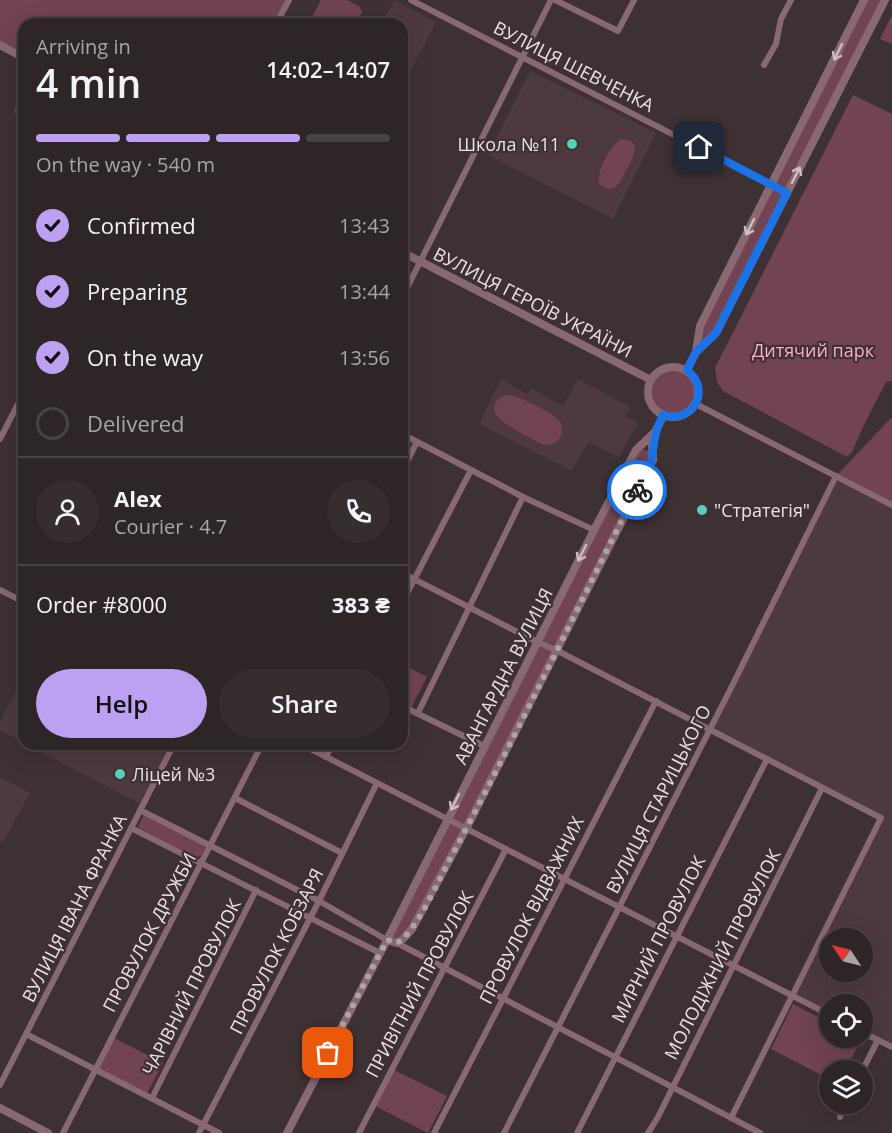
<!DOCTYPE html>
<meta charset="utf-8">
<style>
:root{--surface:#2e2527;--page:#362d2f;--text:#f1f3f6;--muted:#a7a5a7;--line:#494244;--accent:#bca0f2}
body{margin:0;font-family:"Open Sans",sans-serif;background:var(--page);color:var(--text);height:100vh;display:flex;flex-direction:column;font-size:22px;white-space:nowrap}
*{box-sizing:border-box;margin:0}
p{font-size:20px;color:var(--muted)}
.icon{flex:none;width:33px;height:33px;fill:none;stroke:currentColor;stroke-width:2;stroke-linecap:round;stroke-linejoin:round}
.map{position:relative;flex:1;overflow:hidden}
.details{position:absolute;left:18px;top:18px;width:390px;height:732px;display:flex;flex-direction:column;background:var(--surface);border-radius:18px;box-shadow:0 6px 24px #0002,0 0 0 2px var(--line)}
.details>*{flex:none}
.needle{width:39px;rotate:305deg}
.controls{position:absolute;left:819px;top:928px;display:grid;gap:12px}
.controls a{display:grid;place-items:center;width:54px;height:54px;border-radius:50%;background:var(--surface);box-shadow:0 6px 24px #0002,0 0 0 2px var(--line);font-size:30px}
.pin{position:absolute;display:grid;place-items:center;width:51px;height:51px;color:#fff;margin:-26px;border-radius:12px;box-shadow:0 3px 9px #0006}
.courier{position:absolute;display:grid;place-items:center;width:60px;height:60px;margin:-30px;border:4px solid #1a73e8;border-radius:50%;background:#fff;color:#222;box-shadow:0 2px 8px #0007}
.overview em{font-style:normal;font-weight:600}
.overview div{display:flex;flex-direction:column-reverse}
.overview{display:flex;align-items:center;justify-content:space-between;height:102px;padding:0 18px}
h1{font-size:39px;font-weight:600;line-height:45px}
.bar{display:grid;grid-template-columns:repeat(4,1fr);gap:9px 6px;align-content:center;height:72px;padding:0 18px}
.bar i{height:8px;border-radius:4px;background:var(--line)}
.bar .selected{background:var(--accent)}
.bar p{grid-column:span 4}
.line{display:flex;align-items:center;gap:15px;padding:0 18px;border-top:2px solid var(--line)}
.line div{flex:1}
.round{display:grid;place-items:center;flex:none;width:63px;height:63px;border-radius:32px;background:var(--page)}
ol{padding:0 18px;list-style:none}
li{display:flex;align-items:center;gap:18px;height:66px}
li p{margin-inline-start:auto}
li .icon{padding:6px;border-radius:50%;background:var(--accent);color:#111;stroke-width:4}
li:last-child{color:var(--muted)}
li i{width:33px;height:33px;border:3px solid var(--line);border-radius:50%}
.cta{display:flex;gap:12px;margin-top:auto;padding:12px 18px}
.cta a{flex:1;height:69px;border-radius:36px;background:var(--accent);color:#111;font-size:24px;font-weight:600;line-height:69px;text-align:center}
.cta a+a{background:var(--page);color:var(--text)}
.map>svg:first-child{display:block}
.built{fill:#4d393f;fill-rule:evenodd}
.green{fill:#724351}
.lines{fill:none;stroke-linecap:round;stroke-linejoin:round}
.minor{stroke:#886971;stroke-width:6}
.tertiary{stroke:#886971;stroke-width:8}
.oneway{stroke:#cdbec2}
.done{stroke:#aea4a6;stroke-width:6;stroke-dasharray:0 10.8}
.route{stroke:#1a73e8;stroke-width:8}
.poi-dot{fill:#5bcebb;stroke:#3e3134;stroke-width:2}
.labels{text-anchor:middle;dominant-baseline:central;stroke-width:4.5;stroke-linejoin:round;paint-order:stroke}
.street-label{font-size:18px;fill:#ebe2e4;stroke:#3e3134}
.poi-label{font-size:18px;fill:#ebe2e4;stroke:#3e3134;text-anchor:start}
.park-label{font-size:18px;fill:#fdacc2;stroke:#3e3134}
</style>
<div class="map">
<svg width="892" height="1133" viewBox="0 0 892 1133">
<rect width="100%" height="100%" fill="#3e3134"/>
<g class="built">
<path d="M394,0L436,22L402,88V24H382Z"/>
<path d="M530,71L656,133L613,219L488,155Z"/>
<path d="M501,379L528,394L531,388L563,406L578,379L630,407L625,416L638,423L619,457L588,442L572,471L479,424Z"/>
<path d="M836,476L892,505V1047L863,1032L862,1005H830L829,1015L792,996L881,818L710,730ZM830,939H862V972H830Z"/>
<path d="M24,675V743L0,730V722Z"/>
<path d="M26,744H173L140,804Z"/>
<path d="M0,777L30,793L3,842L0,841Z"/>
</g>
<g class="green">
<path d="M0,0H289L276,24H24V58L0,45Z"/>
<path d="M321,0H347L360,7L362,12L355,24H314L311,19Z"/>
<path d="M864,0H885L716,333L696,352L700,326Z"/>
<path d="M892,15V44L880,39Z"/>
<path d="M853,95L892,114V381L886,382L863,427L852,452L847,457L723,391L717,382L715,368Z"/>
<path d="M24,97V124C12,117 12,104 24,97Z"/>
<path d="M620,140C645,138 632,160 626,171C623,176 620,184 615,187C611,190 610,189 606,188L599,184C596,172 610,147 620,140Z"/>
<circle cx="674" cy="392" r="22"/>
<path d="M506,395C516,394 554,413 560,422C563,427 563,434 559,439C555,443 551,445 546,445C539,444 531,438 525,435C512,428 475,409 506,395Z"/>
<path d="M892,417V505L836,476Z"/>
<path d="M636,450H647L652,460L466,829L403,939L387,940Z"/>
<path d="M402,664L427,677L411,708L402,703Z"/>
<path d="M145,813L207,844L201,856L196,857L140,829L138,826Z"/>
<path d="M793,1004L829,1023L830,1038L861,1039L845,1071H830L829,1079L771,1049Z"/>
<path d="M112,1037L163,1063L148,1092L145,1093L97,1069Z"/>
<path d="M392,1069L447,1096L428,1133L373,1105Z"/>
</g>
<g class="lines">
<g class="minor">
<path d="M411,0L787,193"/>
<path d="M555,0L618,31L634,0"/>
<path d="M276,24L289,0"/>
<path d="M764,65L776,44L781,19L791,0"/>
<path d="M402,298L551,0"/>
<path d="M696,404L892,505"/>
<path d="M402,434L523,497L594,530"/>
<path d="M0,439L24,392"/>
<path d="M402,471L417,442"/>
<path d="M402,573L537,642L556,650L881,818L731,1118"/>
<path d="M0,590L24,602"/>
<path d="M402,603L471,470"/>
<path d="M402,706L484,746"/>
<path d="M418,713L523,497"/>
<path d="M301,744L830,1015"/>
<path d="M326,757L332,744"/>
<path d="M235,798L342,853"/>
<path d="M140,810L319,901L387,940"/>
<path d="M131,828L380,953"/>
<path d="M397,943L760,1133"/>
<path d="M862,1032L892,1047"/>
<path d="M26,1034L219,1133"/>
<path d="M862,1071L878,1040"/>
<path d="M0,1085L174,744"/>
<path d="M152,1098L256,890"/>
<path d="M840,1117L846,1104"/>
<path d="M63,1133L262,744"/>
<path d="M199,1133L319,901L377,783"/>
<path d="M359,1133L506,849"/>
<path d="M434,1133L656,701"/>
<path d="M504,1133L731,688L836,476"/>
<path d="M577,1133L767,759"/>
<path d="M648,1133L658,1117L822,788"/>
</g>
<g class="tertiary">
<path d="M0,45L24,58"/>
<path d="M402,252L651,380"/>
<path d="M696,352L716,333L885,0"/>
<circle cx="673" cy="392" r="25"/>
<path d="M687,370L696,352L700,326L864,0"/>
<path d="M387,940L594,530L636,450L655,432L664,415"/>
<path d="M0,1108L48,1133"/>
<path d="M287,1133L387,940L397,943L403,939L412,929L466,829L653,460L652,446L655,432"/>
</g>
</g>
<defs><path id="oneway-shaft" d="M-6 0H5M1.5-3L5.5 0L1.5 3" fill="none" stroke-width="1.6" stroke-linecap="round" stroke-linejoin="round" transform="scale(1.5)"/></defs>
<g class="oneway">
<use href="#oneway-shaft" transform="translate(838 52) rotate(116)"/>
<use href="#oneway-shaft" transform="translate(796 175) rotate(-63)"/>
<use href="#oneway-shaft" transform="translate(750 227) rotate(117)"/>
<use href="#oneway-shaft" transform="translate(582 553) rotate(117)"/>
<use href="#oneway-shaft" transform="translate(455 802) rotate(117)"/>
</g>
<g class="lines">
<path class="done" d="M328,1053L387,940L397,943C417,931 438,881 450,859C515,738 575,613 637,490"/>
<path class="route" d="M637,490C642,481 651,468 652,458C655,438 654,434 663,415C694,424 712,390 687,370L696,352L716,333L787,193L699,147"/>
</g>
<g class="poi-dot">
<circle cx="572" cy="144" r="6"/>
<circle cx="702" cy="510" r="6"/>
<circle cx="120" cy="774" r="6"/>
</g>
<g class="labels">
<g class="street-label">
<text transform="translate(574 66) rotate(27)">ВУЛИЦЯ ШЕВЧЕНКА</text>
<text transform="translate(533 302) rotate(27)">ВУЛИЦЯ ГЕРОЇВ УКРАЇНИ</text>
<text transform="translate(503 676) rotate(-63)">АВАНГАРДНА ВУЛИЦЯ</text>
<text transform="translate(658 799) rotate(-63)">ВУЛИЦЯ СТАРИЦЬКОГО</text>
<text transform="translate(74 908) rotate(-63)">ВУЛИЦЯ ІВАНА ФРАНКА</text>
<text transform="translate(531 910) rotate(-63)">ПРОВУЛОК ВІДВАЖНИХ</text>
<text transform="translate(149 932) rotate(-62)">ПРОВУЛОК ДРУЖБИ</text>
<text transform="translate(658 939) rotate(-63)">МИРНИЙ ПРОВУЛОК</text>
<text transform="translate(276 951) rotate(-63)">ПРОВУЛОК КОБЗАРЯ</text>
<text transform="translate(722 954) rotate(-63)">МОЛОДІЖНИЙ ПРОВУЛОК</text>
<text transform="translate(419 984) rotate(-62)">ПРИВІТНИЙ ПРОВУЛОК</text>
<text transform="translate(191 987) rotate(-63)">ЧАРІВНИЙ ПРОВУЛОК</text>
</g>
<g class="poi-label">
<text x="560" y="144" text-anchor="end">Школа №11</text>
<text x="714" y="510">"Стратегія"</text>
<text x="132" y="774">Ліцей №3</text>
</g>
<g class="park-label">
<text x="813" y="350">Дитячий парк</text>
</g>
</g>
</svg>
<div class="controls">
<a><svg class="needle" viewBox="-14 -14 28 28"><path d="M0-13l5 13h-10z" fill="#e53935"/><path d="M0 13l5-13h-10z" fill="#a7a5a7"/></svg></a>
<a><svg class="icon" aria-label="locate" viewBox="0 0 24 24"><circle cx="12" cy="12" r="6"/><path d="M12 2v4M12 18v4M2 12h4M18 12h4"/></svg></a>
<a><svg class="icon" aria-label="layers" viewBox="0 0 24 24"><path d="M12 4l9 5-9 5-9-5zM3 14l9 5 9-5"/></svg></a>
</div>
<div class="pin" style="left:328px;top:1053px;background:#ea580c"><svg class="icon" aria-label="bag" viewBox="0 0 24 24"><path d="M5 8h14l-1 12H6zM9 8a3 3 0 0 1 6 0"/></svg></div>
<div class="pin" style="left:699px;top:147px;background:#1f2937"><svg class="icon" aria-label="home" viewBox="0 0 24 24"><path d="M3 11l9-7 9 7M6 9v11h12V9"/></svg></div>
<div class="courier" style="left:637px;top:490px"><svg class="icon" aria-label="bike" viewBox="0 0 24 24"><circle cx="6" cy="16" r="4"/><circle cx="18" cy="16" r="4"/><path d="M6 16l4-8h5l3 8M10 8l3 8H6M13 5h3"/></svg></div>
<section class="details">
<div class="overview"><div><h1>4 min</h1><p>Arriving in</p></div><em>14:02–14:07</em></div>
<div class="bar"><i class="selected"></i><i class="selected"></i><i class="selected"></i><i></i><p>On the way · 540 m</p></div>
<ol>
<li><svg class="icon" aria-label="check" viewBox="0 0 24 24"><path d="M5 12l5 5 9-10"/></svg>Confirmed<p>13:43</p></li>
<li><svg class="icon" aria-label="check" viewBox="0 0 24 24"><path d="M5 12l5 5 9-10"/></svg>Preparing<p>13:44</p></li>
<li><svg class="icon" aria-label="check" viewBox="0 0 24 24"><path d="M5 12l5 5 9-10"/></svg>On the way<p>13:56</p></li>
<li><i></i>Delivered</li>
</ol>
<div class="line" style="height:108px"><a class="round"><svg class="icon" aria-label="person" viewBox="0 0 24 24"><circle cx="12" cy="8" r="4"/><path d="M4 21q1-7 8-7t8 7"/></svg></a><div><b>Alex</b><p>Courier · 4.7</p></div><a class="round"><svg class="icon" aria-label="phone" viewBox="0 0 24 24"><path d="M5 4h4l2 5-3 2q2 4 5 5l2-3 5 2v4C11 20 4 13 5 4z"/></svg></a></div>
<div class="line" style="height:78px"><div>Order #8000</div><b>383 ₴</b></div>
<div class="cta"><a>Help</a><a>Share</a></div>
</section>
</div>
